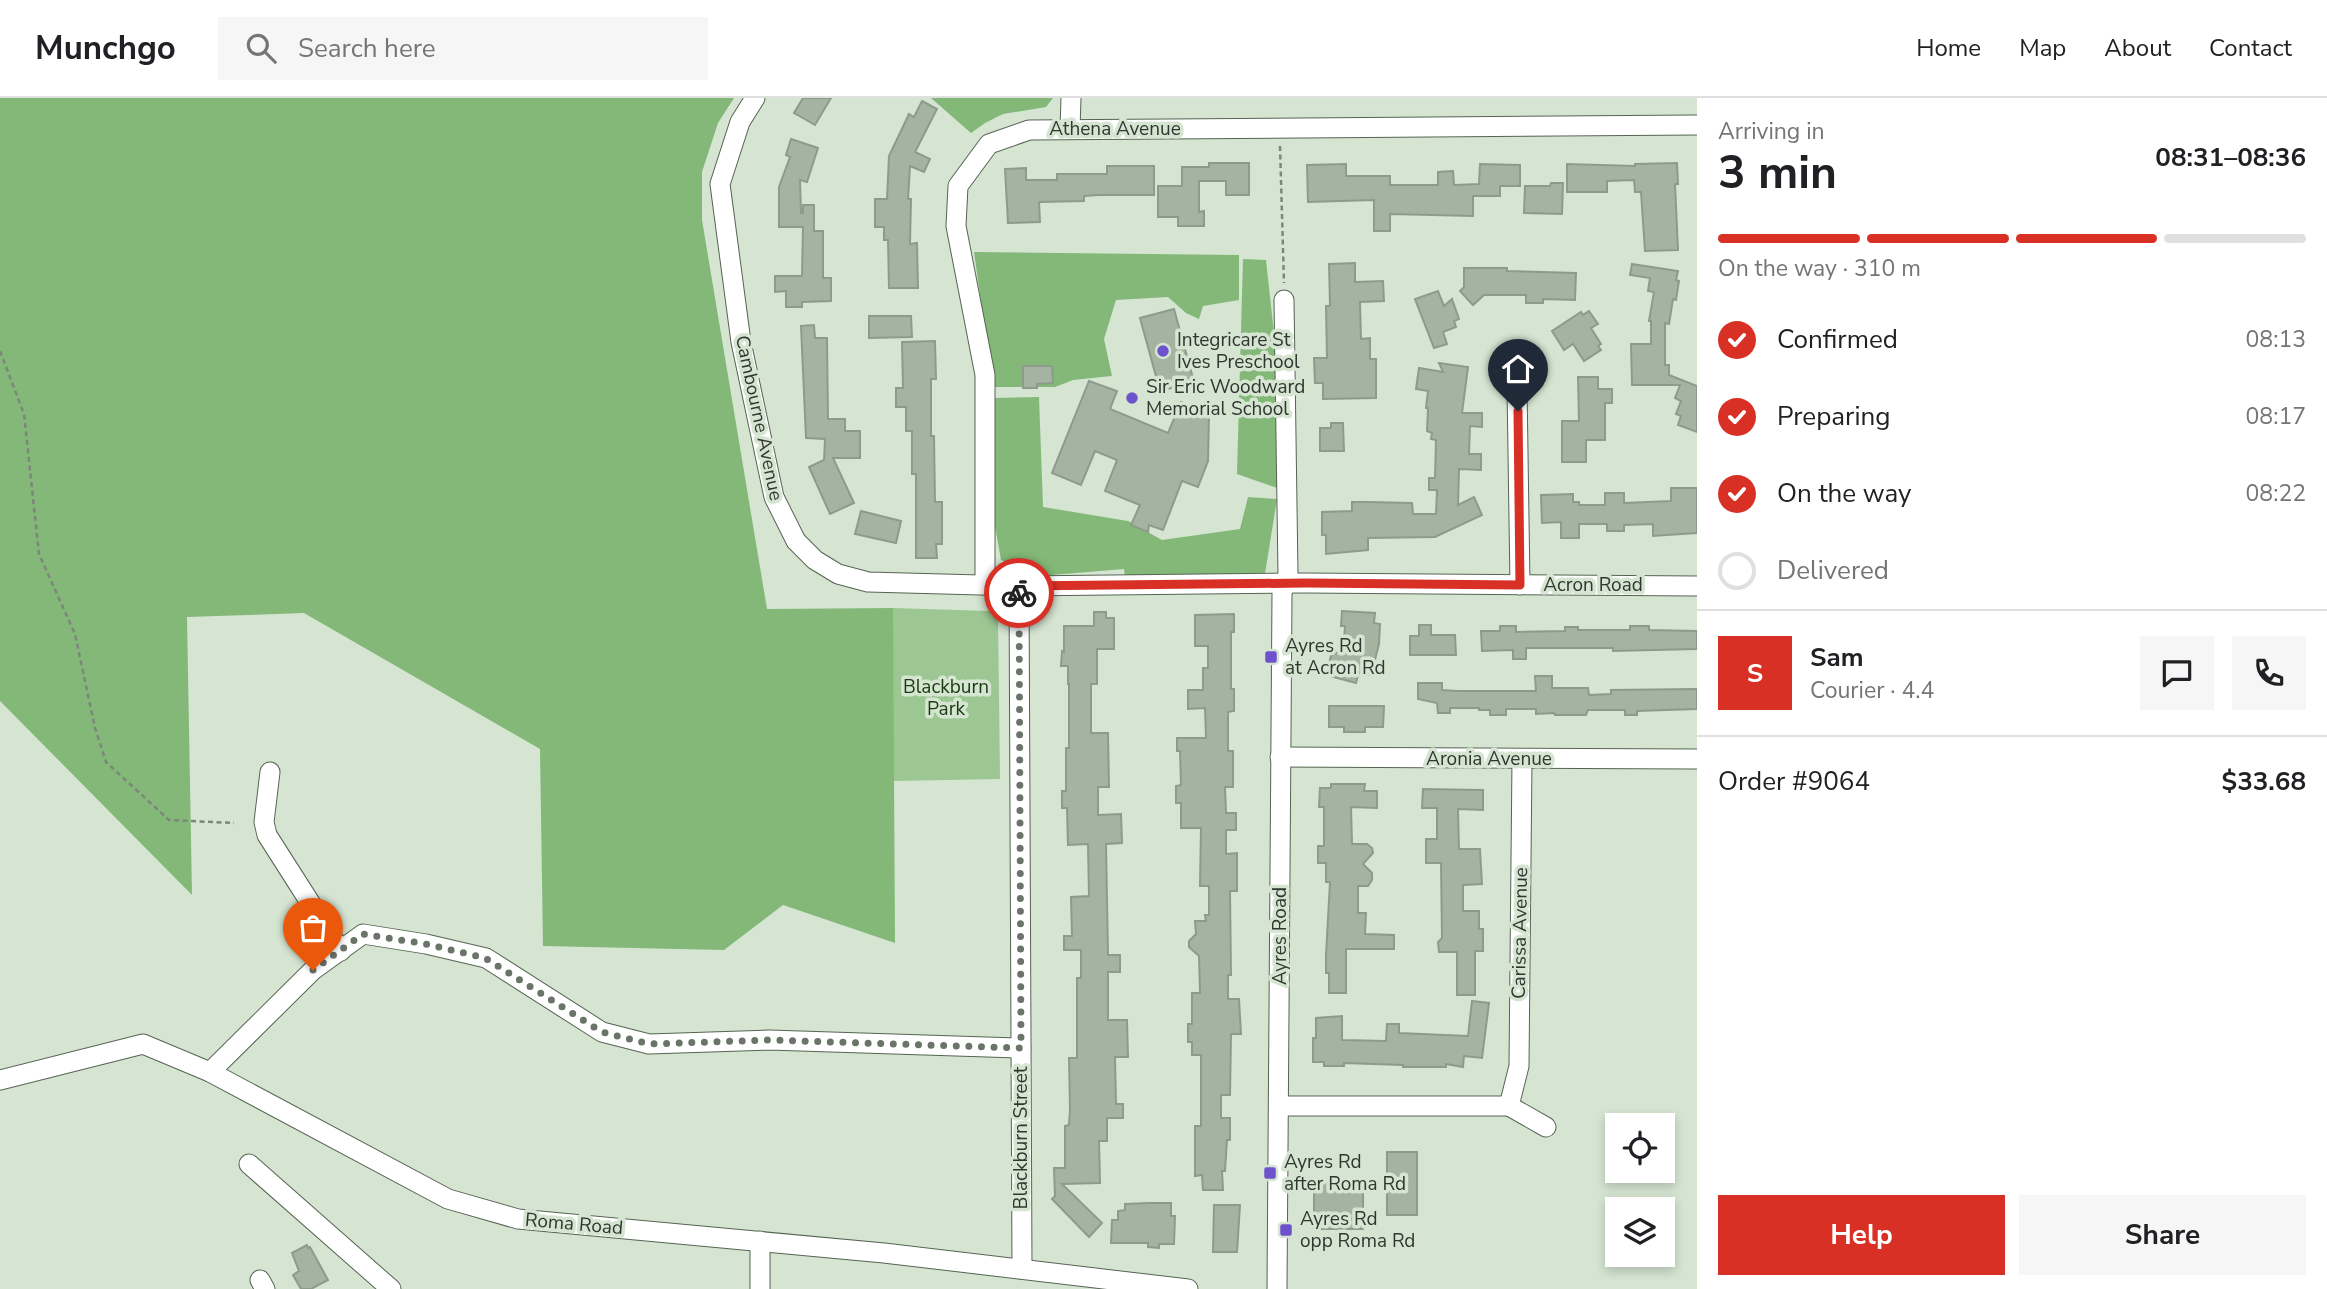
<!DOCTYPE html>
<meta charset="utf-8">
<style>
:root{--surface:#fff;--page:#f6f6f6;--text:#202124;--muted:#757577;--line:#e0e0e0;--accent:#d93025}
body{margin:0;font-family:"Nunito Sans",sans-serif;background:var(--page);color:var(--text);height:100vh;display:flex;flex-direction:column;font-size:26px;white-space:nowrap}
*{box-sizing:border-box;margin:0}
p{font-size:23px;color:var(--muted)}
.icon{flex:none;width:38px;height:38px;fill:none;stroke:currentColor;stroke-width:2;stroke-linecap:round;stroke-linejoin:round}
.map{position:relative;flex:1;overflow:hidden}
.drawer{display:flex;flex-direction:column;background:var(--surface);width:630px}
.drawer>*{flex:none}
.buttons{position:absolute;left:1605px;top:1015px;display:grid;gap:14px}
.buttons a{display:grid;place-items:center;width:70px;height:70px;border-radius:0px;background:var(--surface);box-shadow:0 4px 10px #0003;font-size:35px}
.pin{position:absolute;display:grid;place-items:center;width:60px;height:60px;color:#fff;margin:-72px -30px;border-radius:50% 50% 50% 0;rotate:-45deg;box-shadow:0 0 7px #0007}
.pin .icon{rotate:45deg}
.courier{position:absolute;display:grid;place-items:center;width:70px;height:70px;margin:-35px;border:5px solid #d93025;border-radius:50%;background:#fff;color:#222;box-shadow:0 2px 9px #0007}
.summary em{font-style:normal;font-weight:700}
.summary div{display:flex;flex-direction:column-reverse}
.summary{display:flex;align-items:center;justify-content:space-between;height:119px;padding:0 21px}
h1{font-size:46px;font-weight:700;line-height:52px}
.bar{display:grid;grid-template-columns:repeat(4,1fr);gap:10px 7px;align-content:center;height:84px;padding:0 21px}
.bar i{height:9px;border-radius:5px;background:var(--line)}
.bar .active{background:var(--accent)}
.bar p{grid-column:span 4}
.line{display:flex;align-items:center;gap:18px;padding:0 21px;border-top:2px solid var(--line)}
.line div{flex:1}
.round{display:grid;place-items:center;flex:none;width:74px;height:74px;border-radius:0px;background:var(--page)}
ol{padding:0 21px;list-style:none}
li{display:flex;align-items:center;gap:21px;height:77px}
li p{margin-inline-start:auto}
li .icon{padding:7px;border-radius:50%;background:var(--accent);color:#fff;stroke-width:4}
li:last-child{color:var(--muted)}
li i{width:38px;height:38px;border:4px solid var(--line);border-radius:50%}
.primary-button{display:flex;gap:14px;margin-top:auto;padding:14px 21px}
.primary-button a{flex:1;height:80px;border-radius:0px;background:var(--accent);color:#fff;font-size:28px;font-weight:700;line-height:80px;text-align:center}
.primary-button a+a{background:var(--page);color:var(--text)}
header{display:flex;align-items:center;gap:42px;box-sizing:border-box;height:98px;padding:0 35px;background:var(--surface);border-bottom:2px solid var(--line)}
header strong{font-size:33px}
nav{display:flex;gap:38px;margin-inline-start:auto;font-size:24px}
.search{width:490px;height:63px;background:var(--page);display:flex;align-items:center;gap:18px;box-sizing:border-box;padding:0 24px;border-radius:0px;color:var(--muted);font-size:26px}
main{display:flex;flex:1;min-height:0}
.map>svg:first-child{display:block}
.green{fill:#9cc792}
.forest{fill:#83b878}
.building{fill:#a5b4a1;stroke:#8d9c8a;stroke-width:2}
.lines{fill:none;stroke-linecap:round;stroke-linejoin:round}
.minor-casing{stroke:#566453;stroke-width:21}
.path{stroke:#7c877a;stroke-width:2.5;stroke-dasharray:5 3.5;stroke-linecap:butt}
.minor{stroke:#fff;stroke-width:19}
.done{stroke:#6a7469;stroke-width:7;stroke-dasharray:0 12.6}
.route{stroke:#d93025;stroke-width:9}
.poi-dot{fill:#6e52cc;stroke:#d5e5d2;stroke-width:2.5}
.labels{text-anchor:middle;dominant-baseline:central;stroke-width:7;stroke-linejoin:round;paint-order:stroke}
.street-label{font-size:19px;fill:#313730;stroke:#d5e5d2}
.poi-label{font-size:19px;fill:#313730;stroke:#d5e5d2;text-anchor:start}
.park-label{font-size:19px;fill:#183b10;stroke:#d5e5d2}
</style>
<header>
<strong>Munchgo</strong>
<div class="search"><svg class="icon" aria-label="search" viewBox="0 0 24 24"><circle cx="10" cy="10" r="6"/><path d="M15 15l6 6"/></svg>Search here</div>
<nav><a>Home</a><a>Map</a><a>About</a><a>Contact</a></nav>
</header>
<main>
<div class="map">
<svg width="1697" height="1191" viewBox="0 0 1697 1191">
<rect width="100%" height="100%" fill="#d5e5d2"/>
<path class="green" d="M893,510L989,513L998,520L1000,681L893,683Z"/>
<g class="forest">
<path d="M0,0H734L718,25L702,74V122L767,511L893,510L895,845L783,807L724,852L543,848L540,651L304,515L187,519L192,797L0,603Z"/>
<path d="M931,0H1053L1046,9L1003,16L985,25L971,35Z"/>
<path d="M974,154L1239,157V202L1203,208L1199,221L1186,215L1168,199L1116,202L1104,241L1112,278L1073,282L1055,289H993Z"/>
<path d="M1243,161L1266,162L1278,272L1280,391L1237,376Z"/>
<path d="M1039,299L1043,409L1128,423L1162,442L1240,431L1248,399L1277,401L1264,482L1125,480L1124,471L1040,478L1001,462L990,400L992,300Z"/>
</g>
<g class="building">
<path d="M803,0H831L815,27L794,15Z"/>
<path d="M922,3L937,11L915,54L930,61L924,74L910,68L908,101H911L910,146L917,145L918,190H889L888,142H884V129H875V101H887L889,58L909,16L914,19Z"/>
<path d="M791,41L818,50L807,84L800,82L801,115H803V107H814V133H823V180H831V203L802,204V209H786V193L775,194V178H802L803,129H779V89L790,59L786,57Z"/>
<path d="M1209,65H1249V97H1226V83H1199V114L1204,113V128H1178V119H1158V88H1182V69H1209Z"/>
<path d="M1677,65L1678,86H1675L1678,152L1645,153L1641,94H1635L1634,82L1607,83V94H1567V66L1635,68V66Z"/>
<path d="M1346,66V78H1390V87H1438V74L1453,73L1454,87L1479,86L1480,66L1520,67V88H1500V98H1473V118L1390,116V133H1374V102L1308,104L1307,67Z"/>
<path d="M1107,68H1154V97H1099L1084,98V103L1039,104L1040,124L1008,125L1005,71L1026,70V82H1057V76H1107Z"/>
<path d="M1551,85H1563L1562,116L1524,115L1525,88H1550Z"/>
<path d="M1355,165V184L1383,183L1384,203L1360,204L1361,241L1370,240V261H1376V300L1323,301V285H1315L1314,260H1327L1326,208H1330L1329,166Z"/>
<path d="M1632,166L1678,173L1676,182L1679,183L1676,202L1673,201L1669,226L1665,225V267H1669V277L1697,288V334L1678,327L1681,318L1676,316L1681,303L1675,300L1680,287H1632L1631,246H1651V223H1649L1654,194L1648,193L1650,180L1630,177Z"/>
<path d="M1464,170H1507V173L1576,175L1575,202L1543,201V205H1526V197H1484L1473,207L1460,193L1464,189Z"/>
<path d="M1438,193L1444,208L1452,201L1459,221L1454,223L1456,229L1443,234L1447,246L1434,250L1415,201Z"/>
<path d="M1174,211L1194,284L1160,293L1140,220Z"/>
<path d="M1589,213L1598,226L1591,230L1601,246L1598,248L1601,252L1584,263L1573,246L1564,252L1552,233L1581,214L1583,217Z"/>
<path d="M869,218H911L912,239L869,240Z"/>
<path d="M814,227L815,240H827L828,321H845V333H860V360H833L854,405L830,416L809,369L824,362L825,341L806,340L801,228Z"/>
<path d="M935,243L936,281H931V338H934L935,404H942V446H936L937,460H916V376H912V333H906V309H896V290H903L902,244Z"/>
<path d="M1439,265L1468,269L1462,315H1482V329L1470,328L1469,356H1481V372L1459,371L1458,407L1474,399L1482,417L1435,439L1368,440V452L1326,456V437H1322V414L1352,413V404H1367L1412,405L1413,416H1436L1437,392H1429V380H1435L1436,342L1431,341L1432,335L1427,333L1428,310H1426L1428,293L1416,291L1419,270L1443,274Z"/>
<path d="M1023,268H1052L1053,285L1037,286V290H1023Z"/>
<path d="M1578,279H1598V291H1612V305H1605V342H1586V364H1562V323H1579Z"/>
<path d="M1089,283L1117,293L1110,311L1168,335L1181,304L1209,316L1208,363L1198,389L1182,383L1163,432L1149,427L1148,434L1131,427L1140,407L1105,393L1117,362L1095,353L1081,387L1052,375Z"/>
<path d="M1331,325H1343L1344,353H1320V330H1331Z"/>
<path d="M1671,390H1697V435L1653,438V426L1624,427V433H1607V426H1579V440H1561V424L1542,425L1541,397L1573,396V404H1579V407H1605V395H1624V405L1671,403Z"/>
<path d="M861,413L901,423L896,445L855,436Z"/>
<path d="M1342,513L1375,515L1374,525L1380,526L1379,546L1371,577L1359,574L1356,585L1326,577L1332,554L1343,556L1345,528H1341Z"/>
<path d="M1094,514H1106V520H1114V551H1097V586H1091V635H1108L1109,689H1098V717L1121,716L1122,745L1106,746L1108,857H1120V874H1108V922H1127L1128,959H1115L1116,1006H1123V1020H1107V1043H1099L1100,1085L1062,1086L1102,1125L1089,1139L1052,1101L1055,1098L1054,1070H1065V1028L1069,1027L1070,1011L1069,960H1077V880H1081V852H1064V838H1072L1071,799L1089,798L1088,746L1068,747L1067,710H1062V693H1066V650H1069V586H1068V568H1061L1062,553L1064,554V528H1094Z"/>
<path d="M1234,516V534H1231V591H1234V613L1228,614V653H1233V689H1225L1226,715H1236V732H1226V756L1237,755V793H1230L1231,877H1228V901H1239L1241,936H1231L1230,997H1221V1020H1230V1042H1227L1225,1073H1222L1223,1092H1203L1202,1077L1195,1078V1028H1201V957H1192V944H1188V926H1192V895H1200L1199,858L1189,849V843L1196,836L1195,823H1206L1205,817H1209V788H1200L1201,730H1181V705H1176V688L1181,687L1180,653H1177V640H1206L1205,610L1188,611V592H1203V570H1208V548H1195V517Z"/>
<path d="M1419,527H1431V537H1455L1456,557H1410V538H1419Z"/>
<path d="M1500,528H1516V534L1565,533V529H1578V532H1630V528H1649V532L1697,533V551L1613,553V550H1526V561H1513V552L1482,553L1481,533H1500Z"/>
<path d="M1535,578H1552V590H1588L1589,597L1611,596V592L1697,591V611L1637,613V617H1625V612H1588L1586,617H1555L1554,615L1536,616V611H1506V617H1490V612H1479V610H1450V615H1438L1437,605L1418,601V585H1442V592L1457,593H1536Z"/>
<path d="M1329,608H1384L1383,629H1365V634H1344V629H1329Z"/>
<path d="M1331,686H1365L1364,693H1377V710L1351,709L1352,746H1367L1372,750L1373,755L1363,766L1372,775V782L1368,788H1358V815H1366L1365,836L1394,837V851H1346V895H1329V875H1326V857L1330,784H1326V765H1318V748H1324V709H1319L1320,690H1331Z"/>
<path d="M1423,691L1483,692V712L1458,711L1459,751H1480L1482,786L1463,787V813H1479V831H1483V853H1475V897H1457V854H1439L1438,844L1442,840L1441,765H1426V741H1437V710H1422Z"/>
<path d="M1472,903L1489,905L1482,960L1464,958L1463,969L1446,966V969H1403V967L1344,965V968H1324V964H1313V940H1316V920L1342,918V942L1386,943L1387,926H1399V935L1468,938Z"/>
<rect x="1387" y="1054" width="30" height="63"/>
<rect x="1314" y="1085" width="49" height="46"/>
<path d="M1149,1105H1171V1118H1175L1174,1146H1159V1150L1148,1149V1145H1111L1112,1122H1118V1113L1125,1112V1106Z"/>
<path d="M1214,1107H1240L1237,1154H1213Z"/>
<path d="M307,1147L308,1150L310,1149L328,1182L311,1191H301L293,1177L299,1173L292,1155Z"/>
</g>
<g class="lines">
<g class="minor-casing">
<g id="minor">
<path d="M755,0L740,24L720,86L741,244L774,399L796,443L815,462L838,476L868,484L1019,488L1305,485L1697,488"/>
<path d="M1070,31L1071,0"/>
<path d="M1517,288L1520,487"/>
<path d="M985,487V277L956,128L958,88L989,46L1029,32L1697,27"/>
<path d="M1019,488L1022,1171"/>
<path d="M1280,659L1697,661"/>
<path d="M1522,661L1519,968L1509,1008L1546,1029"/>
<path d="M270,674L264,724L267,737L341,853"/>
<path d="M210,974L313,872L363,836L426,846L486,860L602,934L649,946L769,942L1021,950"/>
<path d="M0,982L143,946L210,974L448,1101L518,1121L884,1155L1188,1191"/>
<path d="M1280,1008H1509"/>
<path d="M249,1066L391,1191"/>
<path d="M760,1143V1191"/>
<path d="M260,1182L265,1191"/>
<path d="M1277,1191L1282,495L1288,476L1284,202"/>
</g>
</g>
<g class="path">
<path d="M1280,48L1284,185"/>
<path d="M0,253L24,316L39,456L75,536L95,630L106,664L169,722L234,725"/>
</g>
<use href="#minor" class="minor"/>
</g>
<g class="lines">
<path class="done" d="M313,872L363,836L426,846L485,860L602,934L649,946L769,942L1021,950L1019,495"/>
<path class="route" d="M1019,495V488L1306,485L1520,487L1518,313"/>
</g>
<g class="poi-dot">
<circle cx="1163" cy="253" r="7"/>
<circle cx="1132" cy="300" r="7"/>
<rect x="1264" y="552" width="14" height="14" rx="3.5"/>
<rect x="1263" y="1068" width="14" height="14" rx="3.5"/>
<rect x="1279" y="1125" width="14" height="14" rx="3.5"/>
</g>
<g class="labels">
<g class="street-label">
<text x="1115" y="31">Athena Avenue</text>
<text transform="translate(759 320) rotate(78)">Cambourne Avenue</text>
<text x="1593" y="487">Acron Road</text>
<text x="1489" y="661">Aronia Avenue</text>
<text transform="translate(1520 835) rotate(-89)">Carissa Avenue</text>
<text transform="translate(1280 838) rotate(-90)">Ayres Road</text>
<text transform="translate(1021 1040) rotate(-90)">Blackburn Street</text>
<text transform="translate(574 1126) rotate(5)">Roma Road</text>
</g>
<g class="poi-label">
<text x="1177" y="242">Integricare St<tspan x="1177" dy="22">Ives Preschool</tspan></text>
<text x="1146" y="289">Sir Eric Woodward<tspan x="1146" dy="22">Memorial School</tspan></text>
<text x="1285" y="548">Ayres Rd<tspan x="1285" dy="22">at Acron Rd</tspan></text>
<text x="1284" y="1064">Ayres Rd<tspan x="1284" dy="22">after Roma Rd</tspan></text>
<text x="1300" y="1121">Ayres Rd<tspan x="1300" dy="22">opp Roma Rd</tspan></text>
</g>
<g class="park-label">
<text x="946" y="589">Blackburn<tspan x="946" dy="22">Park</tspan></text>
</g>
</g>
</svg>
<div class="buttons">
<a><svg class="icon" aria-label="locate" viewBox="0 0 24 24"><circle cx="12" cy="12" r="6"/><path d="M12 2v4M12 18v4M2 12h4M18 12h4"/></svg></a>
<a><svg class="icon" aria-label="layers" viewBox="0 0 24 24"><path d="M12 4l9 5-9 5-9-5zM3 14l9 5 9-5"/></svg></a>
</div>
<div class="pin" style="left:313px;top:872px;background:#ea580c"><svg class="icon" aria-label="bag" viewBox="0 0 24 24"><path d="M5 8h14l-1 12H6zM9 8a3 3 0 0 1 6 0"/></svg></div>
<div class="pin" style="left:1518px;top:313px;background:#1f2937"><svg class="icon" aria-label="home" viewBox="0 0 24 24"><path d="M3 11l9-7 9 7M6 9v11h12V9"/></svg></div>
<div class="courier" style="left:1019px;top:495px"><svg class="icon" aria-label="bike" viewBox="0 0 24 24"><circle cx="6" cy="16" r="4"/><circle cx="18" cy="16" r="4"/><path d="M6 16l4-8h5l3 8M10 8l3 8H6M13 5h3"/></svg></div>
</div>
<section class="drawer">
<div class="summary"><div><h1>3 min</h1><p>Arriving in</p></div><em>08:31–08:36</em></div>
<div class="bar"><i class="active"></i><i class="active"></i><i class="active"></i><i></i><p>On the way · 310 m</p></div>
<ol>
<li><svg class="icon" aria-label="check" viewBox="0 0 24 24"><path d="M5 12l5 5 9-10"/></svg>Confirmed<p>08:13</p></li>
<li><svg class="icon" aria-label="check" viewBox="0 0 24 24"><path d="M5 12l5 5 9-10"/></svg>Preparing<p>08:17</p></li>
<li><svg class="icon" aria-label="check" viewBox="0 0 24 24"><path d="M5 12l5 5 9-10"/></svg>On the way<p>08:22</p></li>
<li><i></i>Delivered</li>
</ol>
<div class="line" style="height:126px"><b class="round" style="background:var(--accent);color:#fff">S</b><div><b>Sam</b><p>Courier · 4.4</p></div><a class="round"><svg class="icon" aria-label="chat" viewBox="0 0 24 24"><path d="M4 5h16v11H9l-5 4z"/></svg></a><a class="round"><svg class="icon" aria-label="phone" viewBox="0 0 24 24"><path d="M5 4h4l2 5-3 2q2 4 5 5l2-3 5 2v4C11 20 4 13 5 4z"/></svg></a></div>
<div class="line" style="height:91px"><div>Order #9064</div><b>$33.68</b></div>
<div class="primary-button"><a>Help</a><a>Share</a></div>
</section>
</main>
